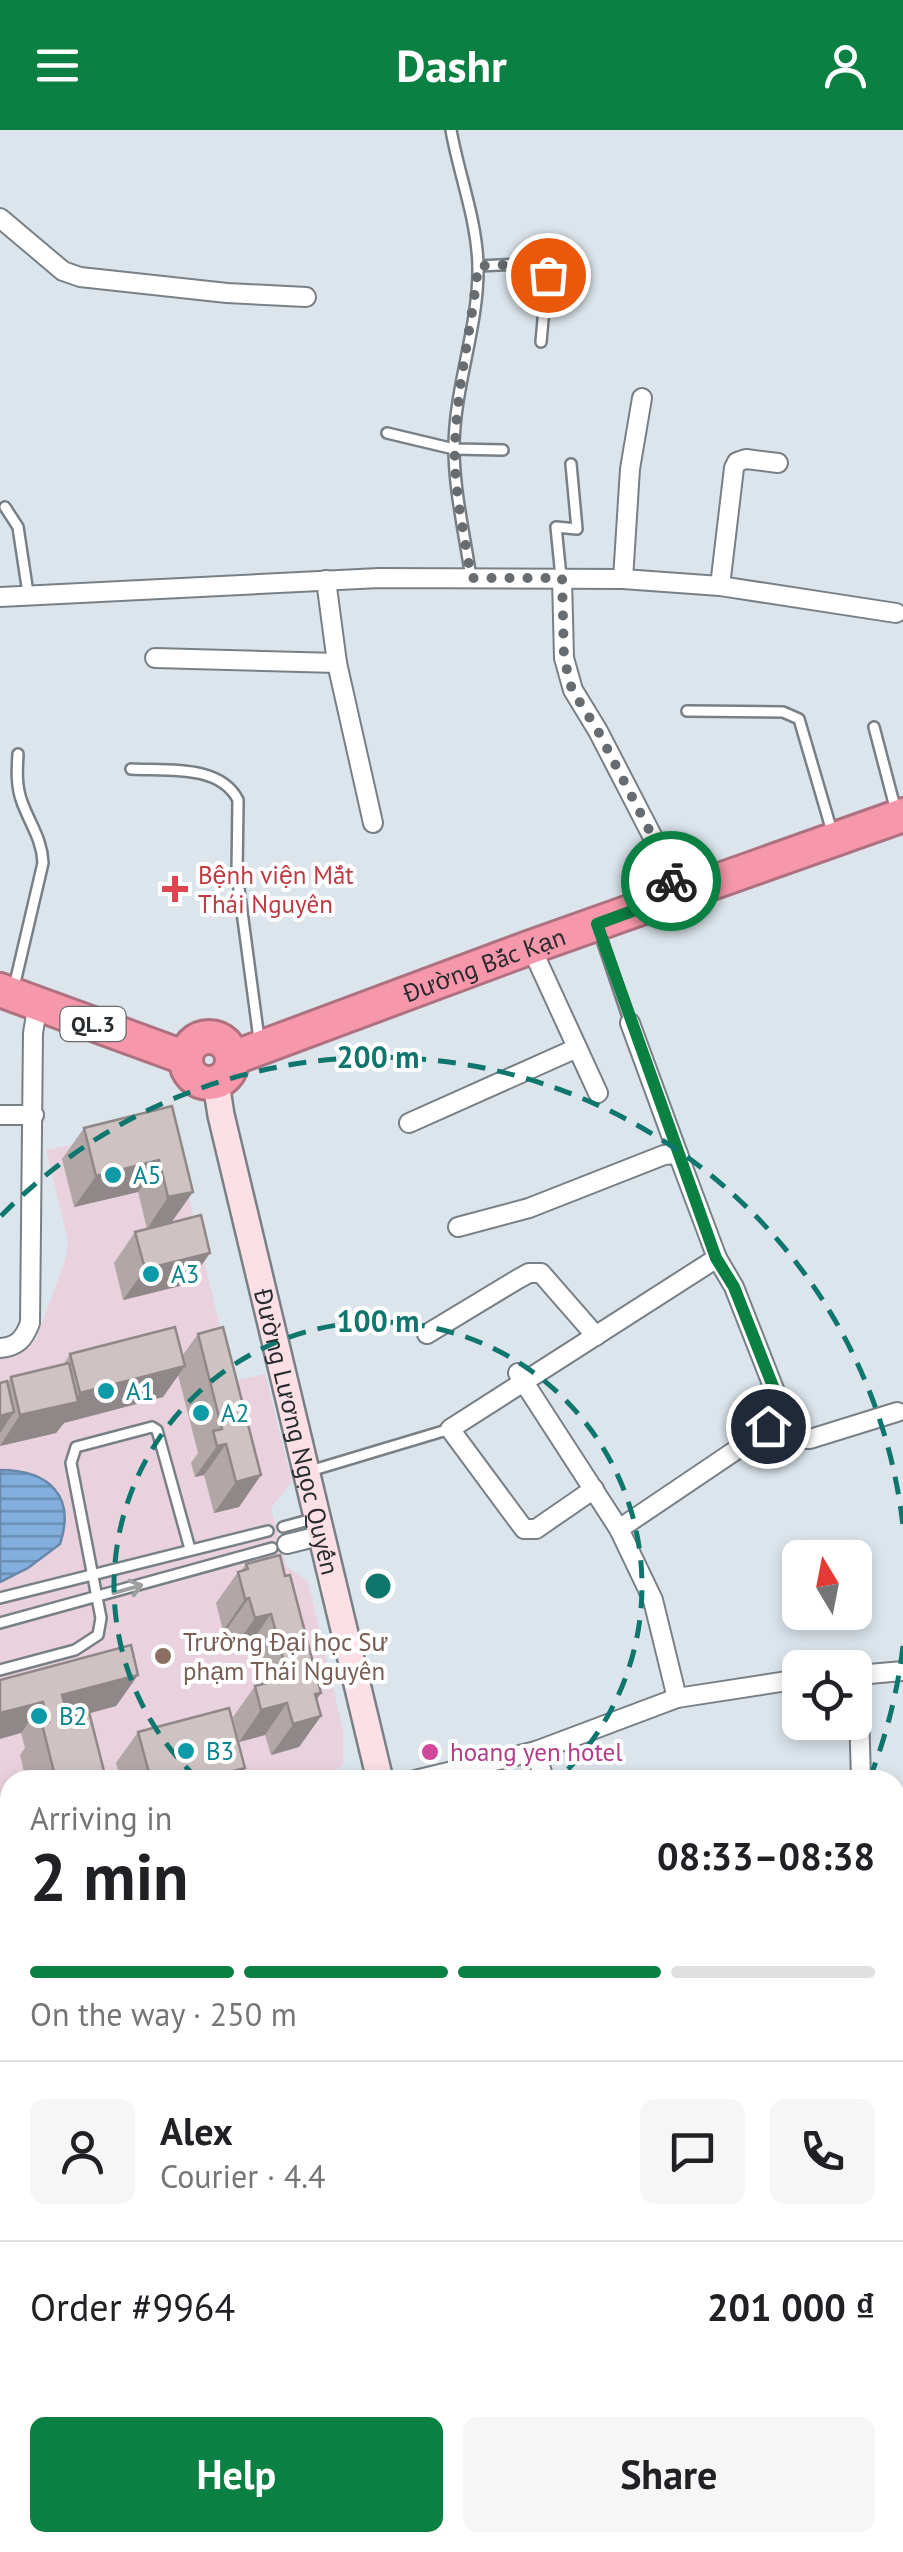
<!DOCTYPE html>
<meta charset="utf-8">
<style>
:root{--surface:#fff;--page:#f6f6f6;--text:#202124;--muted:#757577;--line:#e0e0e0;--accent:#0b8043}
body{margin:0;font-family:"PT Sans",sans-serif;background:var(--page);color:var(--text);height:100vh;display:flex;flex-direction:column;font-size:38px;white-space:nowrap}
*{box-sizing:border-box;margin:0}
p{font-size:32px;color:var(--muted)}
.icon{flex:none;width:55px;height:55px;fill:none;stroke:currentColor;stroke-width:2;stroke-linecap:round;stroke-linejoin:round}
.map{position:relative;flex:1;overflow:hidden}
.drawer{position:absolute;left:0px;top:1640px;width:905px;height:782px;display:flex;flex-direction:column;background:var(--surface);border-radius:30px 30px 0 0;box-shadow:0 5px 15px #0003}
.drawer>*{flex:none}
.needle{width:65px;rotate:350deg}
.buttons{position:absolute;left:782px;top:1410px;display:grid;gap:20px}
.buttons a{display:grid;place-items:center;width:90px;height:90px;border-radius:15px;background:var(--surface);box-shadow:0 5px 15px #0003;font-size:50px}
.pin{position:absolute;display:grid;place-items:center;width:85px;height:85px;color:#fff;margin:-42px;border:5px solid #fff;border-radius:50%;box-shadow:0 2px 10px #0007}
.courier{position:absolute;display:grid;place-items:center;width:100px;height:100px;margin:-50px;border:8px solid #0b8043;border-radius:50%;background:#fff;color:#222;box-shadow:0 2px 12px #0007}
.summary em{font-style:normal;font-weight:600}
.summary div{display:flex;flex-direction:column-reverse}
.summary{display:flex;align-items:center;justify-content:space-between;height:170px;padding:0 30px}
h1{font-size:65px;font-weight:600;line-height:75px}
.bar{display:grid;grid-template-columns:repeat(4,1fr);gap:15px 10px;align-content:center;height:120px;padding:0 30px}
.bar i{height:12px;border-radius:8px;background:var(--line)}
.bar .selected{background:var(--accent)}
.bar p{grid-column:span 4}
.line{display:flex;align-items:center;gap:25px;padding:0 30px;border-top:2px solid var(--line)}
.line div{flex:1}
.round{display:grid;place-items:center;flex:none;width:105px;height:105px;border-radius:15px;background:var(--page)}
.cta{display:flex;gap:20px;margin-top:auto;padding:20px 30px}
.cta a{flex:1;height:115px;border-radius:15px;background:var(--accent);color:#fff;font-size:40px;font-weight:600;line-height:115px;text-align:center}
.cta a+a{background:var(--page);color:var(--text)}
header{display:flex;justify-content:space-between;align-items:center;height:130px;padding:0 30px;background:var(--accent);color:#fff;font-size:45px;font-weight:600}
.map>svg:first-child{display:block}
.education{fill:#e9d2de}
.water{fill:url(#water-rules);stroke:#6887a9;stroke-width:2.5}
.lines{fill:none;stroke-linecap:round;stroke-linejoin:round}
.lane-casing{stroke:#788086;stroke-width:14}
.street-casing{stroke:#788086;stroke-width:22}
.secondary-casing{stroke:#788086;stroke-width:30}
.highway-casing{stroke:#ae717f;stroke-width:38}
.lane{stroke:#fff;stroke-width:9}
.street{stroke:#fff;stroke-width:18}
.secondary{stroke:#fce0e6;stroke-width:25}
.highway{stroke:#f697ab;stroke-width:32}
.wall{fill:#b1a7a7}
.shaded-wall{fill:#908888}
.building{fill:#cec2c2;stroke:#908888;stroke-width:2.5}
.oneway{stroke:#9ea0a0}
.done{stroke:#676c70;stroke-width:10;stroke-dasharray:0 18}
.route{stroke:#0b8043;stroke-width:12}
.ring{fill:none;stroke:#0f766e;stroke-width:5;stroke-dasharray:18 12}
.health-dot{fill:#e0444e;stroke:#fff;stroke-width:4}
.culture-dot{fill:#0f9aa8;stroke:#fff;stroke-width:4}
.education-dot{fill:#8d6e63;stroke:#fff;stroke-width:4}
.hotel-dot{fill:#d1479c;stroke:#fff;stroke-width:4}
.labels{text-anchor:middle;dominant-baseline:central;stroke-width:8;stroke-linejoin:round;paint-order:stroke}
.shield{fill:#fff;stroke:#686b6c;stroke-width:2.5}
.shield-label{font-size:22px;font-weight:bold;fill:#282b2d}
.health-label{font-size:25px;fill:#be3a42;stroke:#fff;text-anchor:start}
.street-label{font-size:25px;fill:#282b2d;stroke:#fff}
.culture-label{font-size:25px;fill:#0d838f;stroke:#fff;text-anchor:start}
.education-label{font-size:25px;fill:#785e54;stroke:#fff;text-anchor:start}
.hotel-label{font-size:25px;fill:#b23c85;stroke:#fff;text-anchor:start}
.centre{fill:#0f766e;stroke:#fff;stroke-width:5}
.ring-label{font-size:30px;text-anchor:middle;font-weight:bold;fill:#0f766e;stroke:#fff;stroke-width:8;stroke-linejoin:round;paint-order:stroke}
</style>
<header><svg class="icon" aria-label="menu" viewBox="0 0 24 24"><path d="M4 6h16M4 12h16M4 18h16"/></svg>Dashr<svg class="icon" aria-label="person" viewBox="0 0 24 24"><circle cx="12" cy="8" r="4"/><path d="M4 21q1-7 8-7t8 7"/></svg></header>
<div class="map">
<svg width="903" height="2422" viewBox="0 0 903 2422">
<defs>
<pattern id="water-rules" width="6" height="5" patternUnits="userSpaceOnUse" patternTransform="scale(2.5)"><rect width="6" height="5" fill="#83afde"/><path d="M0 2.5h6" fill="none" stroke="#6b8fb4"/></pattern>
</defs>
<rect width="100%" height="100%" fill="#dce5ec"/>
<path class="education" d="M120,1005L177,1017L233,1251L265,1244L292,1351L271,1378L286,1436L308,1452L343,1600V1634L324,1650H10V1907L0,1916V1222H16L36,1209L65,1131L68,1110L46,1020Z"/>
<path class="water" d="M0,1340C49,1340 76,1366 60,1414L28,1438L0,1452Z"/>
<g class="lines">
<g class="lane-casing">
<g id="lane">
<path d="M451,0C459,45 477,90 478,136C479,197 454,257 454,318C454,361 465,406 471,448"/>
<path d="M478,136L544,133L547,145L541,212"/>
<path d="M387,303L454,319L503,320"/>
<path d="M5,377L18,397L28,463"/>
<path d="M561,447L556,397L577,399L571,334"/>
<path d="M687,581L783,582L799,589L833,705"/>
<path d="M874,597L896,681"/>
<path d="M131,639C166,641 220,634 238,670L237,744L259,909"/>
<path d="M599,801L630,893"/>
<path d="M14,857L43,733C42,709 30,694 22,672C16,656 17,640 18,624"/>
<path d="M310,1341L450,1299"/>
<path d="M283,1397L316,1388"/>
<path d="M0,1468L268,1401"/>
<path d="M0,1493L272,1418"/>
<path d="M0,1540L75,1520L98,1505L101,1488L71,1333L76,1317L152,1297L157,1300L190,1419"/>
<path d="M895,2107H903"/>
</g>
</g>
<g class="street-casing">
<g id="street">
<path d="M0,88L63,141L80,147L227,163L306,167"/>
<path d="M562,448L564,528L573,560L598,601L661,723L676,765"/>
<path d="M623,449L630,339L642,268"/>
<path d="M326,450L337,533L373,693"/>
<path d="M720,456L734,338L737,332L746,329L778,333"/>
<path d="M0,467L379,448L623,449L720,456L896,483"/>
<path d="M155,528L337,533"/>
<path d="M531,817L598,963"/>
<path d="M630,893L678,1024"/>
<path d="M0,985H34"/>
<path d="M409,993L577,918"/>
<path d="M458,1097L529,1078L664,1025L678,1024L717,1128L734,1157L785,1287"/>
<path d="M427,1204L518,1149L529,1143H541L596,1206"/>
<path d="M0,1218C17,1217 24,1209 30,1193L33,903L38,873"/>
<path d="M518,1243L619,1399L653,1470L677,1568"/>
<path d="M594,1359L536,1399H524L450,1299L717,1128"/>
<path d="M619,1399L785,1287L798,1309H810L897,1282"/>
<path d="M287,1414L323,1405"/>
<path d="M858,1545L903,1541"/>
<path d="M855,1546L858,1545L861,1650"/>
<path d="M536,1621L544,1650"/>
<path d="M415,1650L536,1621L677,1568L800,1549"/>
<path d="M895,1703L903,1701"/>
<path d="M895,1864H903"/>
<path d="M0,1948L10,1940"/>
<path d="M0,2154L10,2146"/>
<path d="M895,2176L903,2175"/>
<path d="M0,2257L10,2258"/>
<path d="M895,2267L903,2380"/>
</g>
</g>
<g class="secondary-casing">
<g id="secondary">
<path id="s1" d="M216,953L221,985L380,1650"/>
<path d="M583,2412L586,2422"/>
</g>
</g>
<g class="highway-casing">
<g id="highway">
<path d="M0,860L186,928"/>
<circle cx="209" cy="930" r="23"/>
<path id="s2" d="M233,928L531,817L903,685"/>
</g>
</g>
<use href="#lane" class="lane"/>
<use href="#street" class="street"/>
<use href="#secondary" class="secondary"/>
<use href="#highway" class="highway"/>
</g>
<g class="wall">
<path d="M172,976L171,1093L210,1123L188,1154L123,1170L114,1133L135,1102L147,1099L138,1062L74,1077L62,1029L84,998Z"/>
<path d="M198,1204L261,1345L239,1377L214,1383L204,1345L195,1347L191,1333L198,1323L178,1245L163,1267L64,1293L56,1303L0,1316V1253H7L11,1247L63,1235L70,1224L182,1226Z"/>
<path d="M246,1434L321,1563L316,1570L321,1586L299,1617L271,1625L265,1605L239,1612L233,1587L255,1556L259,1554L249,1515L233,1519L227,1499L223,1501L216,1473L238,1442L241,1441Z"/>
<path d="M138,1545L116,1576L89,1583L105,1650H26L20,1625L25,1618L21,1603L0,1550Z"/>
<path d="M138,1602L245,1638L237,1650H121L116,1633Z"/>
<path d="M10,1728V1818L0,1820V1731Z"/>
</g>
<g class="shaded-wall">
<path d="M159,1030L138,1062L74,1077L96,1046Z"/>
<path d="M193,1062L171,1093L147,1099L168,1067Z"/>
<path d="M210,1123L188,1154L123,1170L145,1139Z"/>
<path d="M185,1236L163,1267L64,1293L56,1303L0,1316L20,1285L73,1273L80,1263Z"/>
<path d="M14,1282L0,1303V1286Z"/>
<path d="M226,1314L204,1345L195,1347L217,1316Z"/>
<path d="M261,1345L239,1377L214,1383L236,1352Z"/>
<path d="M249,1468L227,1499L223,1501L245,1469Z"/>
<path d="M271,1484L249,1515L233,1519L255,1488Z"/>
<path d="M138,1545L116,1576L47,1595L62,1565Z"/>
<path d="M321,1563L301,1591L321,1586L299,1617L271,1625L315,1564Z"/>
<path d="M43,1572L21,1603L0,1609V1583Z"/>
<path d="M287,1573L265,1605L239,1612L261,1580Z"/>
<path d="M245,1638L237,1650H200Z"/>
<path d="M10,1792V1818L0,1820V1801L5,1793Z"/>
</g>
<g class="building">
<path d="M172,976L193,1062L168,1067L159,1030L96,1046L84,998Z"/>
<path d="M201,1085L210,1123L145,1139L135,1102Z"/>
<path d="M175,1197L185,1236L80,1263L70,1224Z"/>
<path d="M223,1197L261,1345L236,1352L226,1314L217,1316L213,1301L222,1299L198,1204Z"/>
<path d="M69,1233L78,1272L20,1285L11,1247Z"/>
<path d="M7,1251L14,1282L0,1286V1253Z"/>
<path d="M280,1425L285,1446L290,1445L321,1563L315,1564L321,1586L293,1594L287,1573L261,1580L255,1556L288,1547L271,1484L255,1488L249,1468L245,1469L238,1442L248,1439L246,1434Z"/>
<path d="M131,1515L138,1545L62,1565L68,1587L89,1582L106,1649L56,1650L42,1594L49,1592L43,1572L0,1583V1550Z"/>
<path d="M229,1578L245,1638L200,1650H151L138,1602Z"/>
<path d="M10,1728V1792L5,1793L0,1774V1731Z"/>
</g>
<defs><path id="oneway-shaft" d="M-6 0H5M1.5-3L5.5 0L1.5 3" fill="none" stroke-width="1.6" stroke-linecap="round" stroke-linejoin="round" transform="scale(2.5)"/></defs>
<use class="oneway" href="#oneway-shaft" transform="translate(128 1459) rotate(-16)"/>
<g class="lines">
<path class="done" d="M548,145L544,133L478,136C472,196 457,255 455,315C453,358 465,406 471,448H562L564,528L572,560L598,601L661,723L671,751"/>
<path class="route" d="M671,751L676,765L597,794L716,1128L734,1157L785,1287L768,1296"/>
</g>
<g class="ring">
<path d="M198 1649A264 264 0 1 1 558 1649"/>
<path d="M903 1516A528 528 0 0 1 869 1650M1 1086A528 528 0 0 1 903 1396"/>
</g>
<path class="health-dot" d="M170 744h10v10h10v10h-10v10h-10v-10h-10v-10h10z"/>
<g class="culture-dot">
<circle cx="113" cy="1045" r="10"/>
<circle cx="151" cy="1144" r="10"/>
<circle cx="106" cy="1261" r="10"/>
<circle cx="201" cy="1283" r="10"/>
<circle cx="39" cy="1586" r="10"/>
<circle cx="186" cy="1621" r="10"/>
</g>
<circle class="education-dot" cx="163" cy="1526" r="10"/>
<circle class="hotel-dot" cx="430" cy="1622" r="10"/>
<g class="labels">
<rect class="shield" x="60.5" y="877" width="65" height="34" rx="8"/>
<g class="shield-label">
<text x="93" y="894">QL.3</text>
</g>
<g class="health-label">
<text x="198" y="745">Bệnh viện Mắt<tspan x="198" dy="29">Thái Nguyên</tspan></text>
</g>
<g class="street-label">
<text stroke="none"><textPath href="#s2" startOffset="268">Đường Bắc Kạn</textPath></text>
<text stroke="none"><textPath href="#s1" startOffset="358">Đường Lương Ngọc Quyến</textPath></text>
</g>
<g class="culture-label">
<text x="133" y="1045">A5</text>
<text x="171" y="1144">A3</text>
<text x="126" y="1261">A1</text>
<text x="221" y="1283">A2</text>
<text x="59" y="1586">B2</text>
<text x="206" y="1621">B3</text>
</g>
<g class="education-label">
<text x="183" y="1512">Trường Đại học Sư<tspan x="183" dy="29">phạm Thái Nguyên</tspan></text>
</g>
<g class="hotel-label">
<text x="450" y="1622">hoang yen hotel</text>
</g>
</g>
<circle cx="378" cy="1456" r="15" class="centre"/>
<g class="ring-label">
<text x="378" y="938">200 m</text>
<text x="378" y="1202">100 m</text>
</g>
</svg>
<div class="buttons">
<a><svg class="needle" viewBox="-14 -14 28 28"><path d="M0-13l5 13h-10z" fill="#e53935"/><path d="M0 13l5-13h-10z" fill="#757577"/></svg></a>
<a><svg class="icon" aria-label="locate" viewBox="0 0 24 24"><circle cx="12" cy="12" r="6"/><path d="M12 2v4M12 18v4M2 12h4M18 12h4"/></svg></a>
</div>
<div class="pin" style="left:548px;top:145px;background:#ea580c"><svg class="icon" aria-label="bag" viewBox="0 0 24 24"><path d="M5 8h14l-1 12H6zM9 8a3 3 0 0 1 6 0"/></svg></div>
<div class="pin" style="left:768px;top:1296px;background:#1f2937"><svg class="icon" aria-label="home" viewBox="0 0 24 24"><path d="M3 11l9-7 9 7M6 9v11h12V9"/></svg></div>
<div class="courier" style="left:671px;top:751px"><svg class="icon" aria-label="bike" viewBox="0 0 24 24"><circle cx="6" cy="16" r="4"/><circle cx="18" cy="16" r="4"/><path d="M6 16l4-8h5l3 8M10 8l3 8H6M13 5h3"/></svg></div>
<section class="drawer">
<div class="summary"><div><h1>2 min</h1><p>Arriving in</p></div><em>08:33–08:38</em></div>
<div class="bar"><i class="selected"></i><i class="selected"></i><i class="selected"></i><i></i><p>On the way · 250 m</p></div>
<div class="line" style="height:180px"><a class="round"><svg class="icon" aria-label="person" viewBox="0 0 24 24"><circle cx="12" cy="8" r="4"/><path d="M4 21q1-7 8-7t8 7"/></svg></a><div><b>Alex</b><p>Courier · 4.4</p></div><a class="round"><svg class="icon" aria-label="chat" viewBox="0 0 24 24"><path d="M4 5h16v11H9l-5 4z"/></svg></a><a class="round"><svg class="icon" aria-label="phone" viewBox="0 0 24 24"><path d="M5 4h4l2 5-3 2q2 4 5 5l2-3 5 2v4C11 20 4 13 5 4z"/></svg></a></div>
<div class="line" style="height:130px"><div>Order #9964</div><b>201 000 ₫</b></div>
<div class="cta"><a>Help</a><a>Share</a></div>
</section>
</div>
